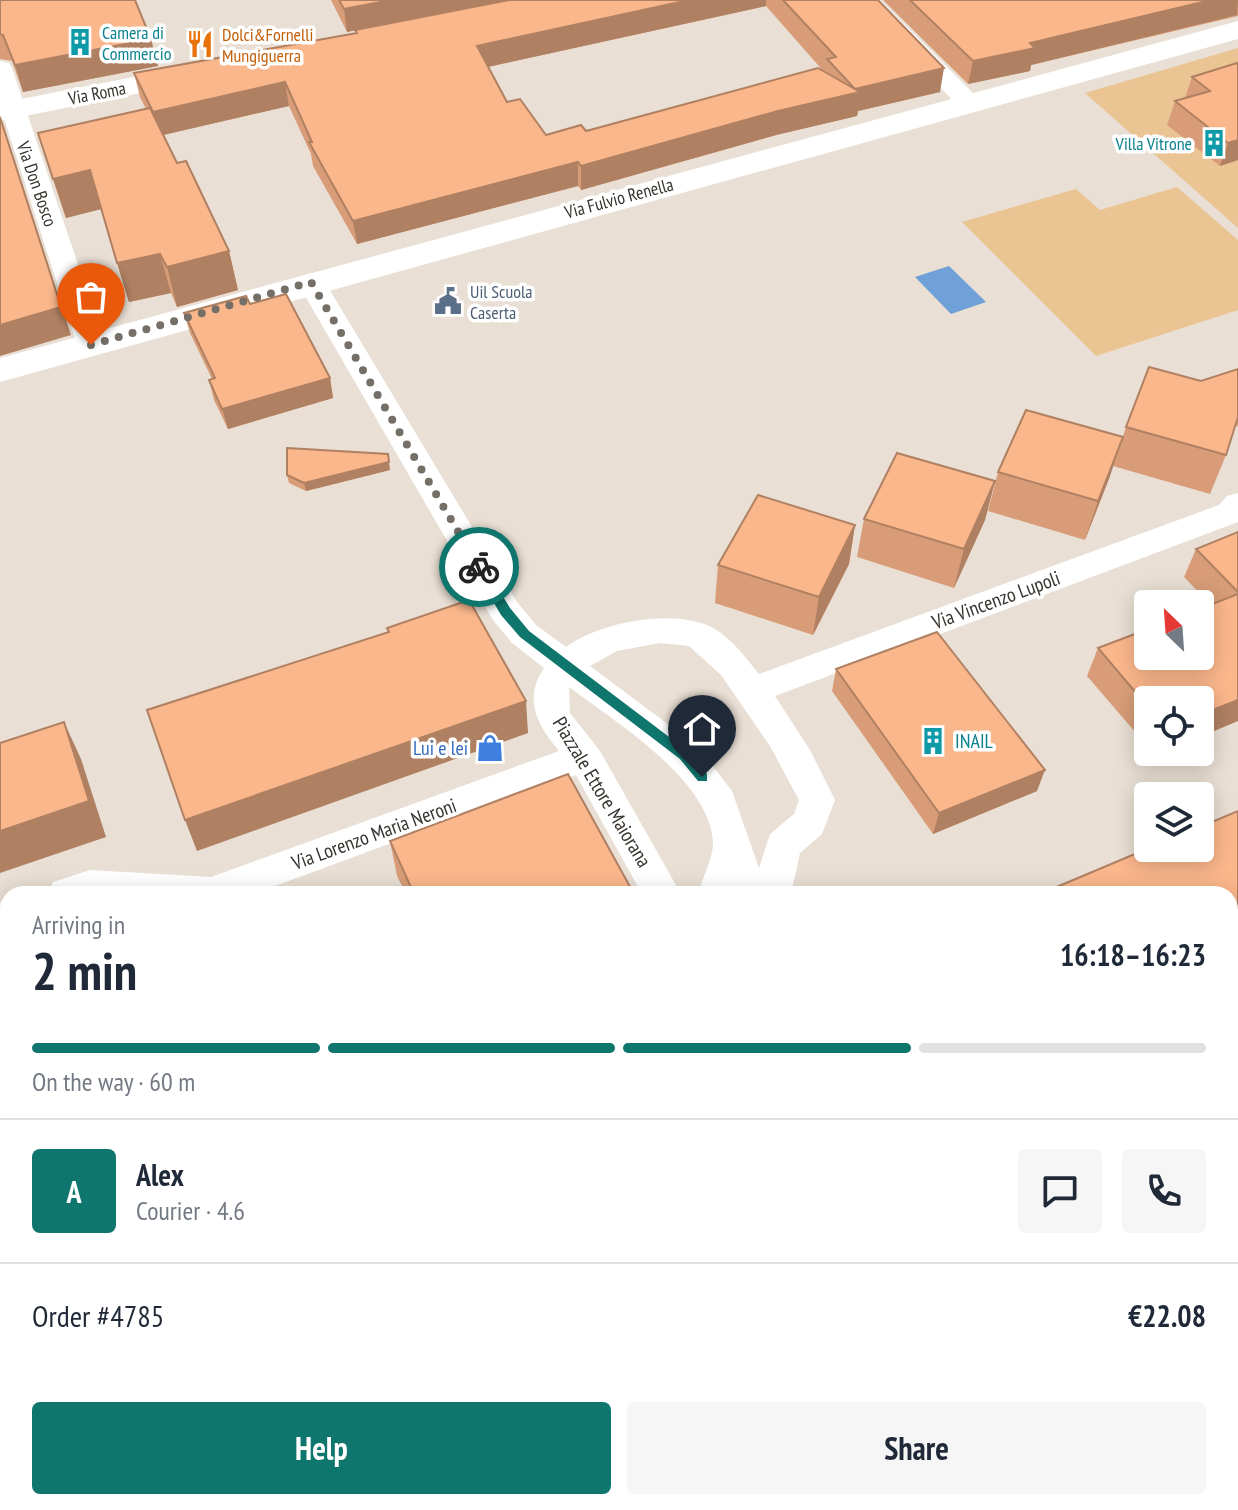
<!DOCTYPE html>
<meta charset="utf-8">
<style>
:root{--surface:#fff;--page:#f6f6f7;--text:#1f2937;--muted:#747a83;--line:#e0e1e3;--accent:#0f766e}
body{margin:0;font-family:"PT Sans Narrow",sans-serif;background:var(--page);color:var(--text);height:100vh;display:flex;flex-direction:column;font-size:30px;white-space:nowrap}
*{box-sizing:border-box;margin:0}
p{font-size:26px;color:var(--muted)}
.icon{flex:none;width:44px;height:44px;fill:none;stroke:currentColor;stroke-width:2;stroke-linecap:round;stroke-linejoin:round}
.map{position:relative;flex:1;overflow:hidden}
.panel{position:absolute;left:0px;top:886px;width:1238px;height:624px;display:flex;flex-direction:column;background:var(--surface);border-radius:24px 24px 0 0;box-shadow:0 4px 20px #0003}
.panel>*{flex:none}
.needle{width:52px;rotate:335deg}
.controls{position:absolute;left:1134px;top:590px;display:grid;gap:16px}
.controls a{display:grid;place-items:center;width:80px;height:80px;border-radius:8px;background:var(--surface);box-shadow:0 4px 20px #0003;font-size:40px}
.pin{position:absolute;display:grid;place-items:center;width:68px;height:68px;color:#fff;margin:-82px -34px;border-radius:50% 50% 50% 0;rotate:-45deg;box-shadow:0 0 8px #0007}
.pin .icon{rotate:45deg}
.courier{position:absolute;display:grid;place-items:center;width:80px;height:80px;margin:-40px;border:6px solid #0f766e;border-radius:50%;background:#fff;color:#222;box-shadow:0 2px 10px #0007}
.head em{font-style:normal;font-weight:700}
.head div{display:flex;flex-direction:column-reverse}
.head{display:flex;align-items:center;justify-content:space-between;height:136px;padding:0 32px}
h1{font-size:52px;font-weight:700;line-height:60px}
.bar{display:grid;grid-template-columns:repeat(4,1fr);gap:12px 8px;align-content:center;height:96px;padding:0 32px}
.bar i{height:10px;border-radius:6px;background:var(--line)}
.bar .current{background:var(--accent)}
.bar p{grid-column:span 4}
.line{display:flex;align-items:center;gap:20px;padding:0 32px;border-top:2px solid var(--line)}
.line div{flex:1}
.round{display:grid;place-items:center;flex:none;width:84px;height:84px;border-radius:8px;background:var(--page)}
.cta{display:flex;gap:16px;margin-top:auto;padding:16px 32px}
.cta a{flex:1;height:92px;border-radius:8px;background:var(--accent);color:#fff;font-size:32px;font-weight:700;line-height:92px;text-align:center}
.cta a+a{background:var(--page);color:var(--text)}
.map>svg:first-child{display:block}
.green{fill:#ebc493}
.water{fill:#6fa1d8}
.lines{fill:none;stroke-linecap:round;stroke-linejoin:round}
.street{fill:#fff;fill-rule:evenodd}
.secondary{fill:#fff;fill-rule:evenodd}
.rail{stroke:#7a746c;stroke-width:7}
.wall{fill:#d89d78;fill-rule:evenodd}
.shaded-wall{fill:#b08062}
.building{fill:#fbb78c;stroke:#b08062;stroke-width:2}
.route{fill:#0f766e}
.done{stroke:#756f68;stroke-width:8;stroke-dasharray:0 14.4}
.labels{text-anchor:middle;dominant-baseline:central;stroke-width:7;stroke-linejoin:round;paint-order:stroke}
.far-culture-label{font-size:18px;fill:#0d838f;stroke:#fff;text-anchor:start}
.far-food-label{font-size:18px;fill:#c56008;stroke:#fff;text-anchor:start}
.far-street-label{font-size:18px;fill:#37332e;stroke:#fff}
.far-service-label{font-size:18px;fill:#4e5e75;stroke:#fff;text-anchor:start}
.street-label{font-size:20px;fill:#37332e;stroke:#fff}
.culture-label{font-size:20px;fill:#0d838f;stroke:#fff;text-anchor:start}
.shop-label{font-size:20px;fill:#366cbe;stroke:#fff;text-anchor:end}
</style>
<div class="map">
<svg width="1238" height="1510" viewBox="0 0 1238 1510">
<rect width="100%" height="100%" fill="#e9dfd4"/>
<g class="green">
<path d="M1238,48V228L1085,93Z"/>
<path d="M1177,187L1238,240V310L1096,356L962,222L1076,189L1100,210Z"/>
</g>
<path class="water" d="M949,266L986,302L951,314L915,277Z"/>
<g class="lines">
<g class="street">
<path d="M856,0H880L978,98L981,103L978,108H960Z"/>
<path d="M0,61L9,63L12,68L105,345L101,352L91,354L81,352L77,345L0,106Z"/>
<path d="M311,273L321,276L325,282L517,602L536,625L566,647C600,622 676,607 715,629C733,640 746,658 759,674L1219,505L1227,496L1238,493V522L775,696L810,750L835,800L822,834L800,853L791,894H698C702,879 714,856 713,841C708,778 615,722 569,687L570,713L600,751L681,894H642L576,775L253,894H48L53,882L90,870L211,877L559,751C537,725 523,699 544,668L512,643L493,620L297,282L301,276ZM660,643L689,646L721,675L770,746L799,800L794,814L770,834L759,868L732,791L697,746L590,666L617,651Z"/>
<path d="M8,899V966H0V902Z"/>
<path d="M1238,953V990L1230,993V956Z"/>
</g>
<g class="secondary">
<path d="M1238,21V39L0,382V358Z"/>
<path d="M195,65L205,68L210,74L205,80L0,121V103Z"/>
<rect x="0" y="1292" width="8" height="56"/>
<path d="M1230,1347L1238,1348V1406L1230,1405Z"/>
</g>
<g class="rail">
<path d="M0,1457L8,1458"/>
<path d="M0,1495L8,1496"/>
<path d="M52,1502L108,1510"/>
<path d="M295,1502L339,1510"/>
</g>
</g>
<g class="wall">
<path d="M0,0L136,2L158,66L23,92L12,61L0,59Z"/>
<path d="M331,0H878L940,92L858,111L857,116L776,135L581,190L578,186L357,244L313,166L311,154L289,106L163,135L177,163L229,251L238,290L177,307L171,293L129,302L101,209L66,218L38,133L146,109L140,97L134,73L356,33L355,30L347,32ZM766,6L825,73L586,131L546,135L507,102L488,67Z"/>
<path d="M883,0H1238V16L1031,65L1030,71L968,84Z"/>
<path d="M1238,65V160L1220,166L1167,125L1175,101L1185,98L1192,77Z"/>
<path d="M184,313L330,378L333,398L228,429L214,400L209,380L212,379L190,333Z"/>
<path d="M1238,369V427L1236,425L1226,455L1210,494L1113,466L1126,427L1201,381Z"/>
<path d="M390,470L306,491L289,483L287,475Z"/>
<path d="M998,472L1110,476L1085,540L988,511Z"/>
<path d="M995,481L985,520L954,588L857,557L864,519Z"/>
<path d="M855,525L849,564L813,635L715,603L718,565Z"/>
<path d="M1238,532V721L1148,700V747L1087,676L1098,648L1211,605L1184,577L1196,549Z"/>
<path d="M836,669L1037,791L933,834L832,691Z"/>
<path d="M390,841L634,894H406L397,876Z"/>
<rect x="0" y="962" width="8" height="309"/>
<path d="M8,1357V1431L0,1424V1384Z"/>
<path d="M1238,1441V1510H1237L1230,1447Z"/>
</g>
<g class="shaded-wall">
<path d="M391,0H511L347,32L344,9Z"/>
<path d="M689,0H766V6L478,69L477,46Z"/>
<path d="M1211,0H1238L1237,15L1031,65L1030,71L968,84L973,61L1030,43Z"/>
<path d="M151,39L158,66L23,92L15,65Z"/>
<path d="M944,68L940,92L858,111L857,116L776,135L581,190V166L855,89Z"/>
<path d="M285,82L289,106L159,136L153,112Z"/>
<path d="M0,116L71,335L0,356Z"/>
<path d="M1238,140V160L1220,166L1228,143Z"/>
<path d="M578,162V186L357,244L353,221Z"/>
<path d="M90,170L101,209L66,218L53,179Z"/>
<path d="M229,251L238,290L177,307L167,267Z"/>
<path d="M160,254L171,293L129,302L117,263Z"/>
<path d="M330,378L333,398L228,429L222,409Z"/>
<path d="M1123,437L1110,476L1085,540L1098,501Z"/>
<path d="M388,454L390,470L306,491L304,483Z"/>
<path d="M995,481L985,520L954,588L964,549Z"/>
<path d="M855,525L849,564L813,635L819,597Z"/>
<path d="M1238,700V721L1200,737V715Z"/>
<path d="M526,701L528,733L197,851L185,820Z"/>
<path d="M64,722L81,759L106,837L0,873V831Z"/>
<path d="M1045,770L1037,791L933,834L939,813Z"/>
<path d="M1238,906V925L1230,928V910Z"/>
<path d="M1238,1098V1112L1230,1116V1104L1233,1100Z"/>
<path d="M1238,1274V1286L1230,1290V1278Z"/>
</g>
<g class="building">
<path d="M0,0H135L151,39L15,65L3,35L0,34Z"/>
<path d="M339,0H391L344,9Z"/>
<path d="M509,0H689L477,46L507,102L520,99L546,135L581,125L586,131L818,68L860,92L778,111L581,166L578,162L353,221L309,142H312L285,82L153,112L134,73L357,33L355,30Z"/>
<path d="M783,0H878L944,68L855,89L827,59L836,57Z"/>
<path d="M910,0H1211L1030,43L1035,48L973,61Z"/>
<path d="M1237,63L1238,65V140L1228,143L1175,101L1210,91L1192,77Z"/>
<path d="M150,108L177,163L186,161L229,251L167,267L160,254L117,263L90,170L53,179L38,133Z"/>
<path d="M0,117L61,307L0,325Z"/>
<path d="M286,294L330,378L222,409L209,380L215,378L184,313L246,296L250,304Z"/>
<path d="M1149,367L1201,381L1238,369V417L1226,455L1126,427Z"/>
<path d="M1026,410L1123,437L1098,501L998,472Z"/>
<path d="M287,448L388,454L389,462L304,483L287,475Z"/>
<path d="M897,453L995,481L964,549L864,519Z"/>
<path d="M758,495L855,525L819,597L718,565Z"/>
<path d="M1238,532V592L1196,549Z"/>
<path d="M1238,594V700L1200,715V700H1148V707L1098,648L1148,629V656H1200V609Z"/>
<path d="M469,600L526,701L185,820L147,710L389,632L387,628Z"/>
<path d="M937,632L1045,770L939,813L836,669Z"/>
<path d="M64,722L89,801L0,831V743Z"/>
<path d="M568,774L634,894H414L390,841Z"/>
<path d="M1238,811V906L1230,910V894H1040L1149,848H1200V827Z"/>
<path d="M0,962H8V1254L0,1253Z"/>
<path d="M1238,999V1098L1233,1100L1230,1097V1003Z"/>
<path d="M1238,1162V1274L1230,1278V1166Z"/>
<path d="M8,1357V1418L0,1417V1384Z"/>
<path d="M668,1502H1166L1167,1510H667Z"/>
</g>
<path class="route" d="M479,563L483,564L510,608L529,631L689,752L707,774V781H698L680,759L520,637L501,615L473,567Z"/>
<g class="lines">
<path class="done" d="M91,345L311,282L479,567"/>
</g>
<defs>
<g id="building-bare" transform="scale(2.16)"><path d="M-4-6H4V6H1V3H-1V6H-4ZM-2.5-4.3h1.7v1.8h-1.7ZM.8-4.3h1.7v1.8H.8ZM-2.5-1h1.7V.8h-1.7ZM.8-1h1.7V.8H.8Z" fill="#0f9aa8" stroke="#fff" stroke-width="2.5" paint-order="stroke"/></g>
<g id="restaurant-bare" transform="scale(2.16)"><path d="M-5-6h1v4h1v-4h1v4h1v-4h1v5L-1.5 .5V6h-2V.5L-5-1ZM5-6V6H3V1.5H1.5Q1.5-4 5-6Z" fill="#e8710a" stroke="#fff" stroke-width="2.5" paint-order="stroke"/></g>
<g id="civic-bare" transform="scale(2.16)"><path d="M-.6-6.5H3V-4.5H.6V-3L4-1V1h2V6H-6V1h2V-1L-.6-3ZM-1.2 2.5V6h2.4V2.5Z" fill="#5c6f8a" stroke="#fff" stroke-width="2.5" paint-order="stroke"/></g>
<g id="shop-bare" transform="scale(2.16)"><path d="M-5-2.5h2.3a2.7 3.5 0 0 1 5.4 0H5L5.5 6h-11ZM-1.5-2.5h3a1.5 2.3 0 0 0-3 0Z" fill="#3f7fe0" stroke="#fff" stroke-width="2.5" paint-order="stroke"/></g>
</defs>
<g fill-rule="evenodd">
<use href="#building-bare" x="80" y="42"/>
<use href="#restaurant-bare" x="200" y="44"/>
<use href="#building-bare" x="1214" y="143"/>
<use href="#civic-bare" x="448" y="301"/>
<use href="#building-bare" x="933" y="741"/>
<use href="#shop-bare" x="490" y="748"/>
</g>
<g class="labels">
<g class="far-culture-label">
<text x="102" y="32">Camera di<tspan x="102" dy="21">Commercio</tspan></text>
<text x="1192" y="143" text-anchor="end">Villa Vitrone</text>
</g>
<g class="far-food-label">
<text x="222" y="34">Dolci&amp;Fornelli<tspan x="222" dy="21">Mungiguerra</tspan></text>
</g>
<g class="far-street-label">
<text transform="translate(97 93) rotate(-11)">Via Roma</text>
<text transform="translate(37 184) rotate(71)">Via Don Bosco</text>
<text transform="translate(619 198) rotate(-15)">Via Fulvio Renella</text>
</g>
<g class="far-service-label">
<text x="470" y="291">Uil Scuola<tspan x="470" dy="21">Caserta</tspan></text>
</g>
<g class="street-label">
<text transform="translate(996 600) rotate(-20)">Via Vincenzo Lupoli</text>
<text transform="translate(602 792) rotate(59)">Piazzale Ettore Maiorana</text>
<text transform="translate(374 834) rotate(-20)">Via Lorenzo Maria Neroni</text>
</g>
<g class="culture-label">
<text x="955" y="741">INAIL</text>
</g>
<g class="shop-label">
<text x="468" y="748">Lui e lei</text>
</g>
</g>
</svg>
<div class="controls">
<a><svg class="needle" viewBox="-14 -14 28 28"><path d="M0-13l5 13h-10z" fill="#e53935"/><path d="M0 13l5-13h-10z" fill="#747a83"/></svg></a>
<a><svg class="icon" aria-label="locate" viewBox="0 0 24 24"><circle cx="12" cy="12" r="6"/><path d="M12 2v4M12 18v4M2 12h4M18 12h4"/></svg></a>
<a><svg class="icon" aria-label="layers" viewBox="0 0 24 24"><path d="M12 4l9 5-9 5-9-5zM3 14l9 5 9-5"/></svg></a>
</div>
<div class="pin" style="left:91px;top:345px;background:#ea580c"><svg class="icon" aria-label="bag" viewBox="0 0 24 24"><path d="M5 8h14l-1 12H6zM9 8a3 3 0 0 1 6 0"/></svg></div>
<div class="pin" style="left:702px;top:777px;background:#1f2937"><svg class="icon" aria-label="home" viewBox="0 0 24 24"><path d="M3 11l9-7 9 7M6 9v11h12V9"/></svg></div>
<div class="courier" style="left:479px;top:567px"><svg class="icon" aria-label="bike" viewBox="0 0 24 24"><circle cx="6" cy="16" r="4"/><circle cx="18" cy="16" r="4"/><path d="M6 16l4-8h5l3 8M10 8l3 8H6M13 5h3"/></svg></div>
<section class="panel">
<div class="head"><div><h1>2 min</h1><p>Arriving in</p></div><em>16:18–16:23</em></div>
<div class="bar"><i class="current"></i><i class="current"></i><i class="current"></i><i></i><p>On the way · 60 m</p></div>
<div class="line" style="height:144px"><b class="round" style="background:var(--accent);color:#fff">A</b><div><b>Alex</b><p>Courier · 4.6</p></div><a class="round"><svg class="icon" aria-label="chat" viewBox="0 0 24 24"><path d="M4 5h16v11H9l-5 4z"/></svg></a><a class="round"><svg class="icon" aria-label="phone" viewBox="0 0 24 24"><path d="M5 4h4l2 5-3 2q2 4 5 5l2-3 5 2v4C11 20 4 13 5 4z"/></svg></a></div>
<div class="line" style="height:104px"><div>Order #4785</div><b>€22.08</b></div>
<div class="cta"><a>Help</a><a>Share</a></div>
</section>
</div>
